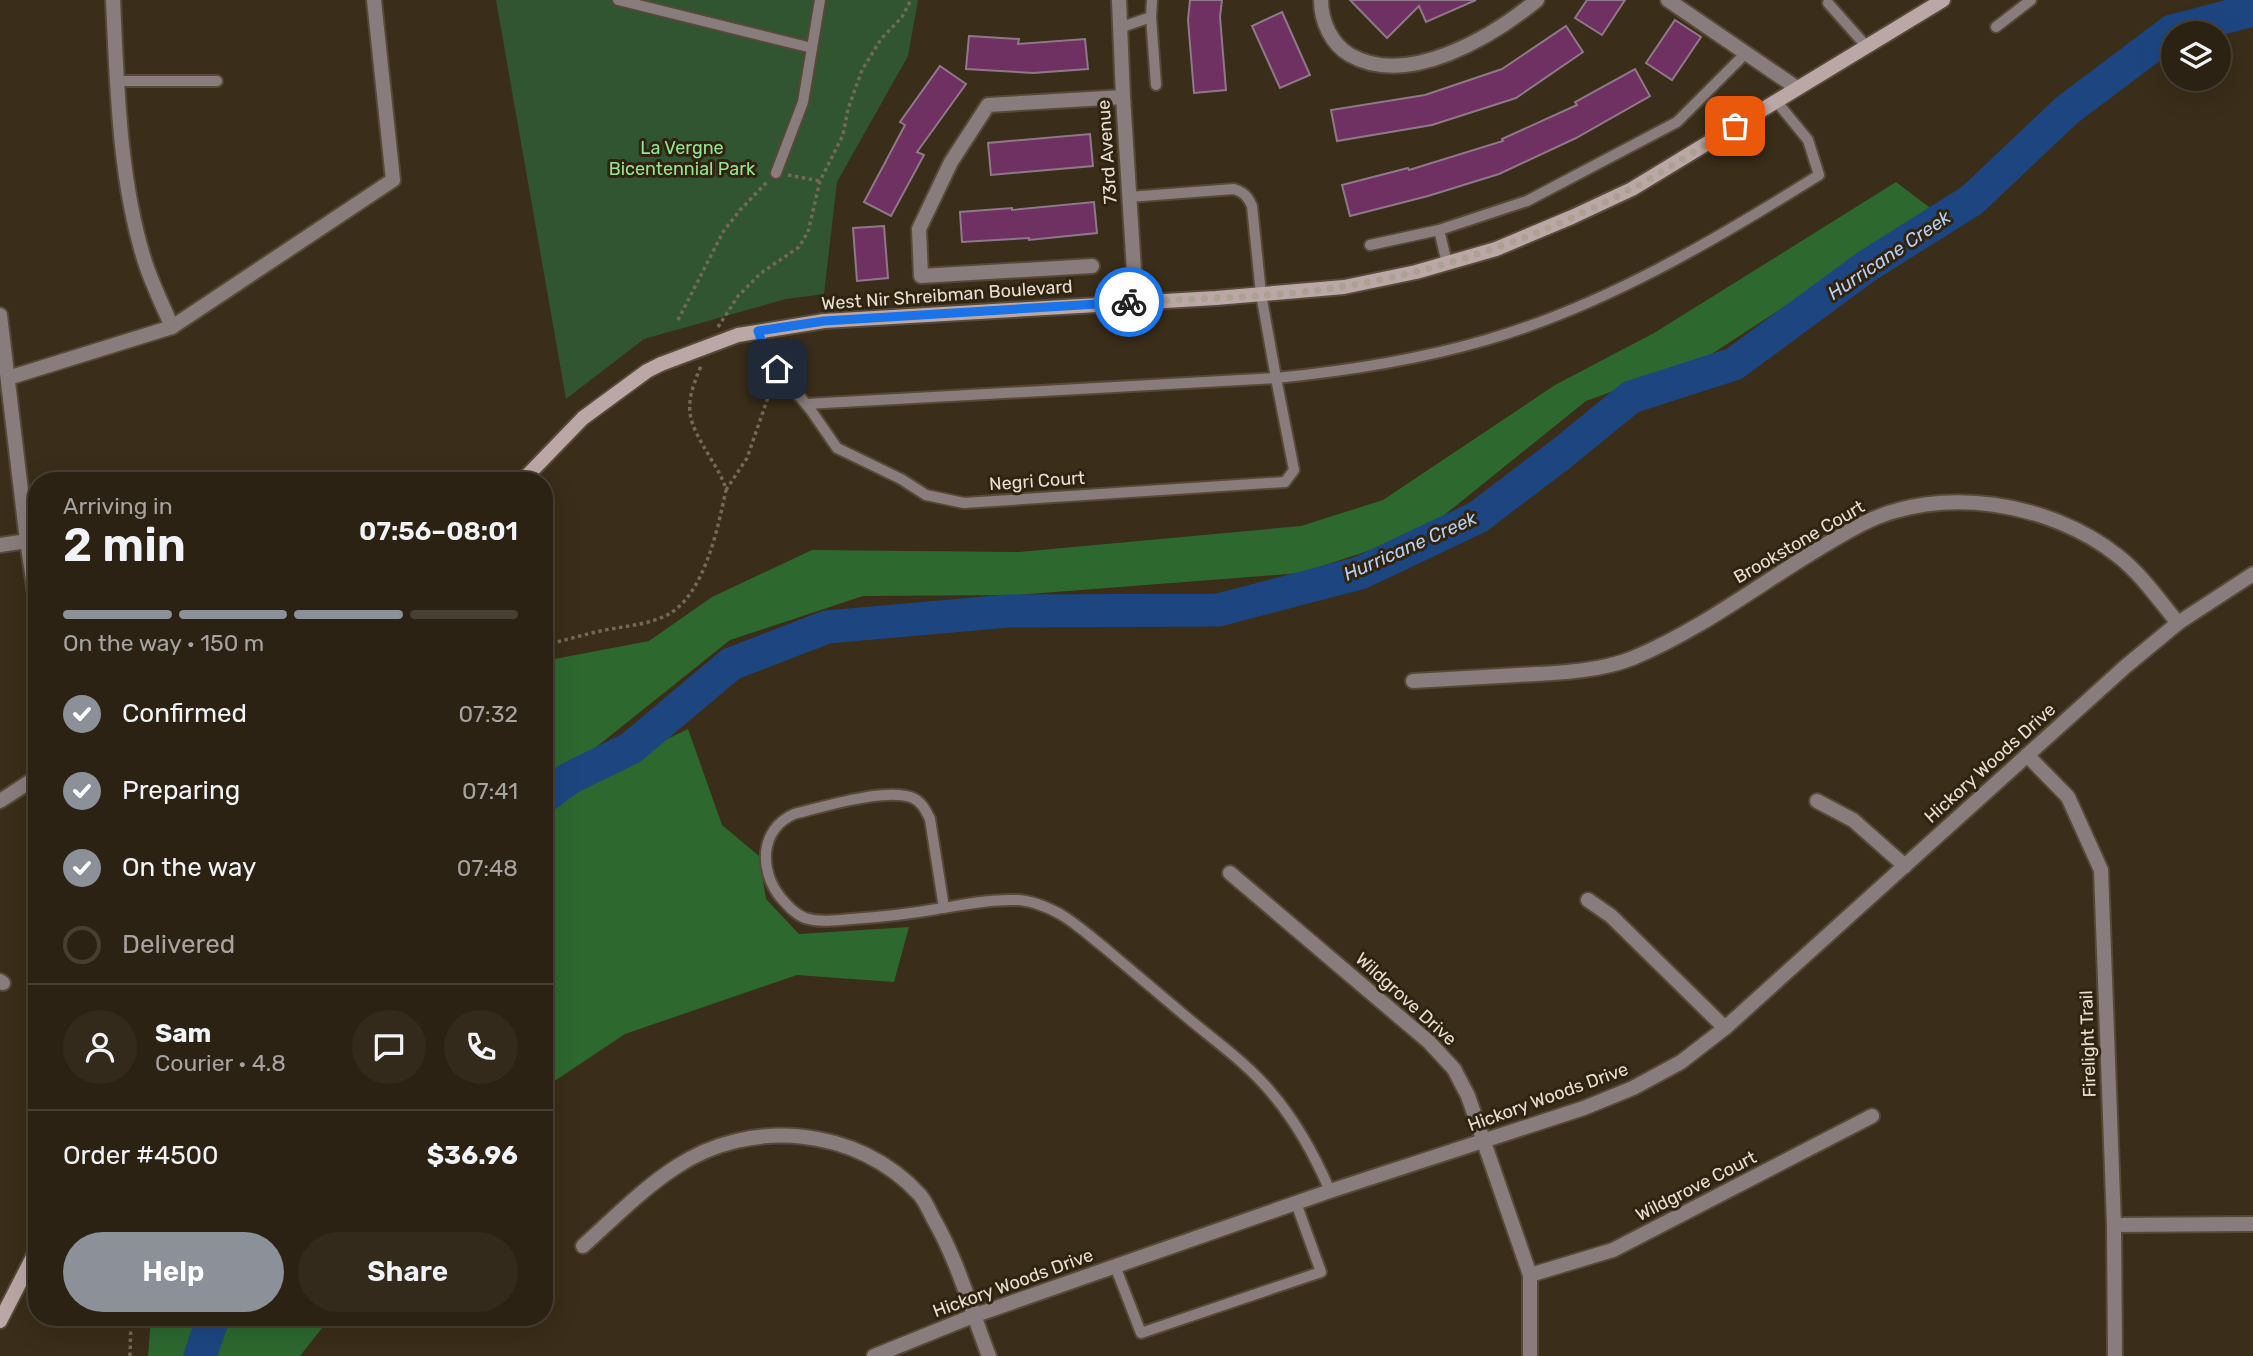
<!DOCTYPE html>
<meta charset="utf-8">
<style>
:root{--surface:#2c2213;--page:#342a1c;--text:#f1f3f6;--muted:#a6a4a0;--line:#483f33;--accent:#8c9099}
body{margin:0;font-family:Rubik,sans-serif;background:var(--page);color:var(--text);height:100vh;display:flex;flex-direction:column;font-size:26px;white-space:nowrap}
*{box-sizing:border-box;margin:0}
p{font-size:23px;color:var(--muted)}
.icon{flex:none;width:38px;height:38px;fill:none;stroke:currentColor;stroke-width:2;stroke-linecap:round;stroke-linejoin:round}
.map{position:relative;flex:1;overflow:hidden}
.sheet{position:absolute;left:28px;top:472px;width:525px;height:854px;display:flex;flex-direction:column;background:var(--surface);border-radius:28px;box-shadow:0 7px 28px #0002,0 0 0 2px var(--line)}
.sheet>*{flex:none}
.tools{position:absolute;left:2161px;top:21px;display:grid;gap:14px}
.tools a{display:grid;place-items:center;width:70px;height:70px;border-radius:50%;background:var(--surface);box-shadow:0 7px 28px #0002,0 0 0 2px var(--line);font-size:35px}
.pin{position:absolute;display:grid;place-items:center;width:60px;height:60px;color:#fff;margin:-30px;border-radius:14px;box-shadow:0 4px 10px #0006}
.courier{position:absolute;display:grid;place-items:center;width:70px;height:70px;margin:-35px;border:5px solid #1a73e8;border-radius:50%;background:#fff;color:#222;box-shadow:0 2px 9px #0007}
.overview em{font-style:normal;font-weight:600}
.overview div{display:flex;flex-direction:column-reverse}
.overview{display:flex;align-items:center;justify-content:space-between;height:119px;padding:0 35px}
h1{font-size:46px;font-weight:600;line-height:52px}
.bar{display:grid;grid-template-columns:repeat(4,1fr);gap:10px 7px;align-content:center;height:84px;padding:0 35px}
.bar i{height:9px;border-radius:5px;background:var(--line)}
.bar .selected{background:var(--accent)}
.bar p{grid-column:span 4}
.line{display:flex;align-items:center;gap:18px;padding:0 35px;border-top:2px solid var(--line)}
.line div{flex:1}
.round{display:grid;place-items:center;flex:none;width:74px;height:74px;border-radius:37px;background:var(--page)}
ol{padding:0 35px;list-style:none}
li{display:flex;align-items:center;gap:21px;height:77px}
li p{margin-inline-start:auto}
li .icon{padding:7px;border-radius:50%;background:var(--accent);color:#fff;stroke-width:4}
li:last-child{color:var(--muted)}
li i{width:38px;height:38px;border:4px solid var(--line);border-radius:50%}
.primary-button{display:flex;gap:14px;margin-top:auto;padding:14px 35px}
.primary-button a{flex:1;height:80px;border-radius:42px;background:var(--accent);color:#fff;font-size:28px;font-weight:600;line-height:80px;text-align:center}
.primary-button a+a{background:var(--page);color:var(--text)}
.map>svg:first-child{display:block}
.green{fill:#315431}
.forest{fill:#2d682f}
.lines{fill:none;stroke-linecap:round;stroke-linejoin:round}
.river{stroke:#1d4680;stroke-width:33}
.building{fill:#6e3161;stroke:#8f7889;stroke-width:2}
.service-casing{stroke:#564937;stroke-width:14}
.minor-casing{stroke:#564937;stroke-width:18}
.secondary-casing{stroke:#564937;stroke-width:18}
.path{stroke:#746958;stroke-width:3.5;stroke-dasharray:3.5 3.5;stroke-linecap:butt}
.service{stroke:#897c7c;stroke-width:10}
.minor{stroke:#897c7c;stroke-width:14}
.secondary{stroke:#bca7a7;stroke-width:14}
.secondary-bridge-casing{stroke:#564937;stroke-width:18;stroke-linecap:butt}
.secondary-bridge{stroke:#bca7a7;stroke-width:14}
.done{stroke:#aaa192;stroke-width:7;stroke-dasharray:0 12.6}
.route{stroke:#1a73e8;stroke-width:9}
.labels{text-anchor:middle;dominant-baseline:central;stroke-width:6;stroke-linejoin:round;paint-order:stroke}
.park-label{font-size:18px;fill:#94e695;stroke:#302310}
.street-label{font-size:18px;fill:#e7dfd3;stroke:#302310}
.water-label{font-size:19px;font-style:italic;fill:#b6cef1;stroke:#302310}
</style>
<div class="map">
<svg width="2253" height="1356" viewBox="0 0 2253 1356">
<rect width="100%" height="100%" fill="#3a2d19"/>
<path class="green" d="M496,0H918L908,56L837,182L824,294L786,299L644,339L566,399Z"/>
<g class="forest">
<path d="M1896,182L1933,210L1707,357L1586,401L1422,533L1301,573L1016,595L863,596L730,640L590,752L610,767L688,729L722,825L759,856L766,899L799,934L909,927L894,982L797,975L625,1034L544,1088V661L649,641L712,597L812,550L1019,552L1301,526L1383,500L1555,385L1654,333Z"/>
<path d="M151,1318H330L300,1356H148Z"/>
</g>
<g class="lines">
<g class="river">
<path d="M544,797L570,778L631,748L731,664L827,627L1008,611L1218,610L1360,573L1478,517L1561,454L1631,397L1734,364L1867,266L1972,200L2067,110L2172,31L2253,10"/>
<path d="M200,1356L213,1318"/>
</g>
</g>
<g class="building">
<path d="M1190,0H1222L1220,17L1226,90L1194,93L1188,20Z"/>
<path d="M1350,0H1476L1426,22L1419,6L1387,38Z"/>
<path d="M1587,0H1625L1602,35L1575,18Z"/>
<path d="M1282,12L1310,75L1280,88L1252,26Z"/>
<path d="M1675,20L1701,37L1672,80L1646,63Z"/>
<path d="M1566,26L1583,52L1516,98L1432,125L1337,141L1331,110L1425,95L1502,69Z"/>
<path d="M969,36L1019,39L1018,44L1085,39L1088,69L1033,73L966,69Z"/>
<path d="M940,66L966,84L917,152L924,155L891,216L864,202L905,125L900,122Z"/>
<path d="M1635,69L1650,96L1576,138L1499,174L1428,196L1350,216L1342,185L1408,168L1409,170L1503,141L1502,139L1577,105L1575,102Z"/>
<path d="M1090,134L1093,166L991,175L988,143Z"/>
<path d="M1094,202L1097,233L1029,240V238L962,242L960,212L1012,208V210Z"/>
<path d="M884,226L888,278L857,281L853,228Z"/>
</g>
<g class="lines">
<g class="service-casing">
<g id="service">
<path d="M618,0L812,48"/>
<path d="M1828,3L1867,47"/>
<path d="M1151,17L1156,85"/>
<path d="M1996,27L2031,0"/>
<path d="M1119,28L1151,17L1152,0"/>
<path d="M117,81H217"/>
<path d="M776,173L803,102L820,0"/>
<path d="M1129,197L1234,189C1244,192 1248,197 1252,206L1261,294L1276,378C1347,371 1417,360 1486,340C1604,306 1715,240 1819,175L1808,140L1776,101"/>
<path d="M1370,245L1439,230"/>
<path d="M1447,263L1439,230L1527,201L1677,122L1746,53"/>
<path d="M758,331L767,357L810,409L837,448L901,479L926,495L964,503L1285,482L1294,470L1276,378L806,404"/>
<path d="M944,908L930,819C926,811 922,802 913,798C887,787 822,807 794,814C759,830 759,871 781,898C788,906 795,914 805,918C821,923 837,920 852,919C881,917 909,914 937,909C963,905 989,899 1015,900C1030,900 1047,907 1060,914C1077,924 1091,937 1106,949C1132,971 1158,993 1183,1014C1212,1039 1246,1062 1270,1091C1295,1120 1315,1156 1330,1191"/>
<path d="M1115,1266L1141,1333L1321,1272L1296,1203"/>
</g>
</g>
<g class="minor-casing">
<g id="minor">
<path d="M113,0C117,85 119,181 145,262C152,284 163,306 172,327"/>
<path d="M1119,0L1123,97L1136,302"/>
<path d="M1321,0C1321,21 1331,44 1350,55C1408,88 1492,37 1537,0"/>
<path d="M1668,0L1797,88"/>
<path d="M1092,266L921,276L919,229L951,162L988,105L1123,97"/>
<path d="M0,315L27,541L37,606"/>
<path d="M8,378L172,327L393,180L374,0"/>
<path d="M0,545L27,541"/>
<path d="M1413,681C1448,679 1483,677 1518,675C1556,673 1598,672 1633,658C1715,624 1784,564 1862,524C1940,484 2050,502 2118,556C2141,574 2159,600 2178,623"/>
<path d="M2027,755L2068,797L2101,870L2114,1225L2115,1356"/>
<path d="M0,801L37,777"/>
<path d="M1817,801L1853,820L1905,866"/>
<path d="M1230,873L1429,1042L1454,1069L1468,1096L1530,1275V1356"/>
<path d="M1588,900L1611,916L1725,1028"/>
<path d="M0,981L3,983"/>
<path d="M2114,1225L2253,1224"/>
<path d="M583,1246C613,1219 642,1189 676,1167C751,1117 858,1127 920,1195C925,1201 929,1210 933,1218C958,1261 971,1310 989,1356"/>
<path d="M1530,1275L1613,1250L1872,1116"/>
<path d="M874,1356L973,1316L1330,1191L1584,1108L1633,1088L1681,1062L1725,1028L2126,666L2178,623L2253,574"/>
</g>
</g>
<g class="secondary-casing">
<g id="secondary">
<path d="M738,335L824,321L1216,298L1344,287L1416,272L1496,249L1572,217L1632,189L1943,0"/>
<path d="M522,481L583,418L647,371L661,364"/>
<path d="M0,1321L37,1249"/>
</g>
</g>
<g class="path">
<path d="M788,175L820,181"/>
<path d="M678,320L723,232L740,210L767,182"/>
<path d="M718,327L738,296L761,273L799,247L808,232L820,181L843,135L848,109L862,70L881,39L902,17L911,0"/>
<path d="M726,490L747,458L773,383"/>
<path d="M544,645C562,641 579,636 596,632C620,626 647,626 669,614C705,593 718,527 726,490C723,478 717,469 711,459C688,420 682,410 701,366"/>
<path d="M130,1356L131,1318"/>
</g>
<use href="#service" class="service"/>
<use href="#minor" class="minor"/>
<use href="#secondary" class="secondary"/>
<g class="secondary-bridge-casing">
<path id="secondary-bridge" d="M661,364L738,335"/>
</g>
<use href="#secondary-bridge" class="secondary-bridge"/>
</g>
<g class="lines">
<path class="done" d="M1129,302C1201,298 1275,298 1346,286C1445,270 1542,236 1631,189C1667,170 1701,147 1735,126"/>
<path class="route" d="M777,369L767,357L758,331L824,321L1129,302"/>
</g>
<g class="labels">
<g class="park-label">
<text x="682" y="148">La Vergne<tspan x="682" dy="21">Bicentennial Park</tspan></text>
</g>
<g class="street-label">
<text transform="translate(1107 152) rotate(-94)">73rd Avenue</text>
<text transform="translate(947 295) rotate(-4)">West Nir Shreibman Boulevard</text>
<text transform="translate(1037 481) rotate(-4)">Negri Court</text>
<text transform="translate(1799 542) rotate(-30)">Brookstone Court</text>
<text transform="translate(1990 763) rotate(-42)">Hickory Woods Drive</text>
<text transform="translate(1406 999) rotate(42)">Wildgrove Drive</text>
<text transform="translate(2088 1044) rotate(-92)">Firelight Trail</text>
<text transform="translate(1548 1097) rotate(-20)">Hickory Woods Drive</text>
<text transform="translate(1696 1186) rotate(-27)">Wildgrove Court</text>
<text transform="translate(1013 1283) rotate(-20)">Hickory Woods Drive</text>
</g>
<g class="water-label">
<text transform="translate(1889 255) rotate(-34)">Hurricane Creek</text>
<text transform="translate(1410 546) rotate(-24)">Hurricane Creek</text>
</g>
</g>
</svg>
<div class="tools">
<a><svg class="icon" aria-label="layers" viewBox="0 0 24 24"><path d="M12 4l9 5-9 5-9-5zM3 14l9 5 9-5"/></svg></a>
</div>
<div class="pin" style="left:1735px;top:126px;background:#ea580c"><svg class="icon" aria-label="bag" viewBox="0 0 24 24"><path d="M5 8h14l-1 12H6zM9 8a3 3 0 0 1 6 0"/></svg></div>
<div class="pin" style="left:777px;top:369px;background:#1f2937"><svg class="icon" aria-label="home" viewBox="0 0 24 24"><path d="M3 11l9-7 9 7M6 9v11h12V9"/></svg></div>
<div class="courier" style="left:1129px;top:302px"><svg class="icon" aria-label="bike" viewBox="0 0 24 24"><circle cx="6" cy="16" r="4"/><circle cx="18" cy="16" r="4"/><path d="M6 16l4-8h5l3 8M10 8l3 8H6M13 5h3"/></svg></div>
<section class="sheet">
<div class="overview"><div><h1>2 min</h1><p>Arriving in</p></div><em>07:56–08:01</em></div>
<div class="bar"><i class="selected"></i><i class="selected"></i><i class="selected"></i><i></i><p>On the way · 150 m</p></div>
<ol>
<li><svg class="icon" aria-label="check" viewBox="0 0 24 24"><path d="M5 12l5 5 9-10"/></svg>Confirmed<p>07:32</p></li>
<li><svg class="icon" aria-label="check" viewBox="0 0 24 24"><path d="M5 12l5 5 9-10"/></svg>Preparing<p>07:41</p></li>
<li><svg class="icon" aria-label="check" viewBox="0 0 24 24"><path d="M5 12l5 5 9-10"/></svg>On the way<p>07:48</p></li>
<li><i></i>Delivered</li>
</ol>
<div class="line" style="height:126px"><a class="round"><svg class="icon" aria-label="person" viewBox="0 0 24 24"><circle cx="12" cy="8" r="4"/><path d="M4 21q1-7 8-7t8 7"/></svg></a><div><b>Sam</b><p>Courier · 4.8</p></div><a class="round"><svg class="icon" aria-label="chat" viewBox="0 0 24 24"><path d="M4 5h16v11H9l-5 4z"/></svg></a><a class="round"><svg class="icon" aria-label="phone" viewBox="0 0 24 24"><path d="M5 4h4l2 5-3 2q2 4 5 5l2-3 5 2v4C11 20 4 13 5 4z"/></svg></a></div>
<div class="line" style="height:91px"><div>Order #4500</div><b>$36.96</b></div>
<div class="primary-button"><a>Help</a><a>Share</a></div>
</section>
</div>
